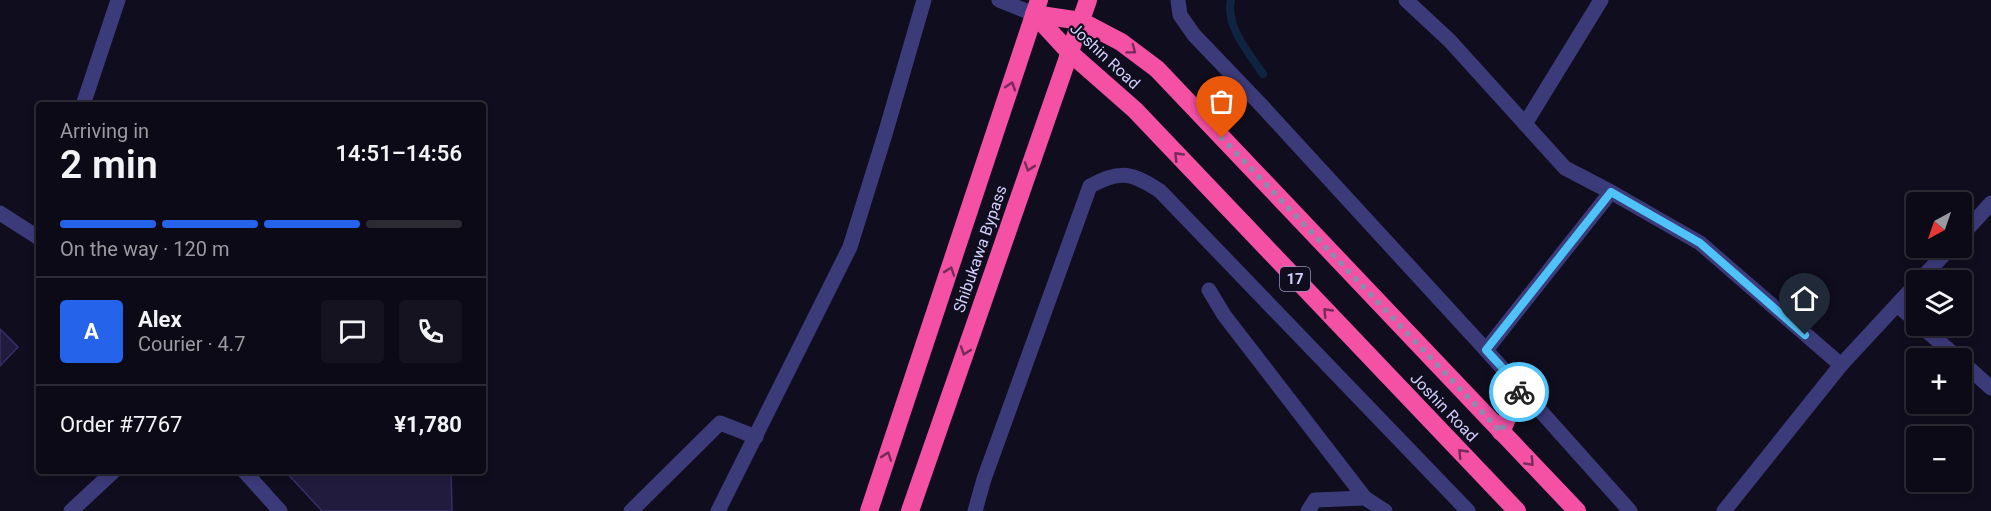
<!DOCTYPE html>
<meta charset="utf-8">
<style>
:root{--surface:#0c0a16;--page:#15131f;--text:#f1f3f6;--muted:#9a9aa1;--line:#2c2b35;--accent:#2563eb}
body{margin:0;font-family:Roboto,sans-serif;background:var(--page);color:var(--text);height:100vh;display:flex;flex-direction:column;font-size:22px;white-space:nowrap}
*{box-sizing:border-box;margin:0}
p{font-size:20px;color:var(--muted)}
.icon{flex:none;width:33px;height:33px;fill:none;stroke:currentColor;stroke-width:2;stroke-linecap:round;stroke-linejoin:round}
.map{position:relative;flex:1;overflow:hidden}
.details{position:absolute;left:36px;top:102px;width:450px;height:372px;display:flex;flex-direction:column;background:var(--surface);border-radius:6px;box-shadow:0 3px 9px #0003,0 0 0 2px var(--line)}
.details>*{flex:none}
.needle{width:39px;rotate:220deg}
.fabs{position:absolute;left:1906px;top:192px;display:grid;gap:12px}
.fabs a{display:grid;place-items:center;width:66px;height:66px;border-radius:6px;background:var(--surface);box-shadow:0 3px 9px #0003,0 0 0 2px var(--line);font-size:30px}
.pin{position:absolute;display:grid;place-items:center;width:51px;height:51px;color:#fff;margin:-62px -26px;border-radius:50% 50% 50% 0;rotate:-45deg;box-shadow:0 0 6px #0007}
.pin .icon{rotate:45deg}
.courier{position:absolute;display:grid;place-items:center;width:60px;height:60px;margin:-30px;border:4px solid #4fc3f7;border-radius:50%;background:#fff;color:#222;box-shadow:0 2px 8px #0007}
.summary em{font-style:normal;font-weight:600}
.summary div{display:flex;flex-direction:column-reverse}
.summary{display:flex;align-items:center;justify-content:space-between;height:102px;padding:0 24px}
h1{font-size:39px;font-weight:600;line-height:45px}
.bar{display:grid;grid-template-columns:repeat(4,1fr);gap:9px 6px;align-content:center;height:72px;padding:0 24px}
.bar i{height:8px;border-radius:4px;background:var(--line)}
.bar .selected{background:var(--accent)}
.bar p{grid-column:span 4}
.line{display:flex;align-items:center;gap:15px;padding:0 24px;border-top:2px solid var(--line)}
.line div{flex:1}
.round{display:grid;place-items:center;flex:none;width:63px;height:63px;border-radius:6px;background:var(--page)}
.map>svg:first-child{display:block}
.lines{fill:none;stroke-linecap:round;stroke-linejoin:round}
.stream{stroke:#0f2441;stroke-width:8}
.building{fill:#211b3e;stroke:#382e68;stroke-width:1.5}
.minor{stroke:#3c3b7a;stroke-width:15}
.highway{stroke:#f450a4;stroke-width:18}
.oneway{stroke:#772b5a}
.done{stroke:#8e8aae;stroke-width:6;stroke-dasharray:0 10.8}
.route{stroke:#4fc3f7;stroke-width:8}
.labels{text-anchor:middle;dominant-baseline:central;stroke-width:4.5;stroke-linejoin:round;paint-order:stroke}
.shield{fill:#100d1e;stroke:#9894b9;stroke-width:1.5}
.shield-label{font-size:15px;font-weight:bold;fill:#d2cefc}
.street-label{font-size:16px;fill:#d2cefc;stroke:#100d1e}
</style>
<div class="map">
<svg width="1991" height="511" viewBox="0 0 1991 511">
<rect width="100%" height="100%" fill="#100d1e"/>
<g class="lines">
<path class="stream" d="M1231,0C1225,26 1249,53 1263,74"/>
</g>
<g class="building">
<path d="M0,329L18,347L0,366Z"/>
<path d="M285,471H451L452,511H322Z"/>
</g>
<g class="lines">
<g class="minor">
<path d="M999,0L1034,14"/>
<path d="M1178,0L1180,15L1194,35L1262,106L1486,350L1630,511"/>
<path d="M1406,0L1450,41L1565,168L1611,192L1700,243L1841,365"/>
<path d="M83,105L118,0"/>
<path d="M1525,124L1601,0"/>
<path d="M0,213L39,238"/>
<path d="M1962,235L1991,203"/>
<path d="M1920,280L1950,248"/>
<path d="M1209,290L1224,315L1365,498L1385,511"/>
<path d="M1897,305L1917,322"/>
<path d="M1921,326L1958,358"/>
<path d="M1486,350L1611,192"/>
<path d="M1962,362L1991,388"/>
<path d="M244,471L280,511"/>
<path d="M71,511L114,471"/>
<path d="M631,511L720,423L756,437"/>
<path d="M718,511L850,247L886,131L924,0"/>
<path d="M975,511L984,479L1090,186C1121,169 1132,173 1160,191L1468,511"/>
<path d="M1308,511L1315,500L1365,498"/>
<path d="M1724,511L1841,365L1917,283"/>
</g>
<g class="highway">
<path d="M1034,14L1081,21L1121,42L1157,69L1577,511"/>
<path d="M1034,14L1069,52L1135,110L1517,511"/>
<path d="M1501,432L1521,388"/>
<path d="M869,511L1039,0"/>
<path d="M910,511L1088,0"/>
</g>
</g>
<defs><path id="oneway-chevron" d="M-2-3.5L2.5 0L-2 3.5" fill="none" stroke-width="1.6" stroke-linecap="round" stroke-linejoin="round" transform="scale(1.5)"/></defs>
<g class="oneway">
<use href="#oneway-chevron" transform="translate(1132 50) rotate(37)"/>
<use href="#oneway-chevron" transform="translate(1011 86) rotate(-72)"/>
<use href="#oneway-chevron" transform="translate(1178 156) rotate(-134)"/>
<use href="#oneway-chevron" transform="translate(1029 167) rotate(109)"/>
<use href="#oneway-chevron" transform="translate(950 271) rotate(-71)"/>
<use href="#oneway-chevron" transform="translate(1327 312) rotate(-134)"/>
<use href="#oneway-chevron" transform="translate(965 351) rotate(109)"/>
<use href="#oneway-chevron" transform="translate(1462 453) rotate(-134)"/>
<use href="#oneway-chevron" transform="translate(887 456) rotate(-71)"/>
<use href="#oneway-chevron" transform="translate(1530 462) rotate(47)"/>
</g>
<g class="lines">
<path class="done" d="M1222,138L1501,432L1519,392"/>
<path class="route" d="M1519,392L1521,388L1486,350L1611,192L1700,243L1805,335"/>
</g>
<g class="labels">
<rect class="shield" x="1280" y="267" width="30" height="24" rx="4.5"/>
<g class="shield-label">
<text x="1295" y="279">17</text>
</g>
<g class="street-label">
<text transform="translate(1105 56) rotate(43)">Joshin Road</text>
<text transform="translate(980 249) rotate(-71)">Shibukawa Bypass</text>
<text transform="translate(1444 407) rotate(46)">Joshin Road</text>
</g>
</g>
</svg>
<div class="fabs">
<a><svg class="needle" viewBox="-14 -14 28 28"><path d="M0-13l5 13h-10z" fill="#e53935"/><path d="M0 13l5-13h-10z" fill="#9a9aa1"/></svg></a>
<a><svg class="icon" aria-label="layers" viewBox="0 0 24 24"><path d="M12 4l9 5-9 5-9-5zM3 14l9 5 9-5"/></svg></a>
<a>+</a>
<a>−</a>
</div>
<div class="pin" style="left:1222px;top:138px;background:#ea580c"><svg class="icon" aria-label="bag" viewBox="0 0 24 24"><path d="M5 8h14l-1 12H6zM9 8a3 3 0 0 1 6 0"/></svg></div>
<div class="pin" style="left:1805px;top:335px;background:#1f2937"><svg class="icon" aria-label="home" viewBox="0 0 24 24"><path d="M3 11l9-7 9 7M6 9v11h12V9"/></svg></div>
<div class="courier" style="left:1519px;top:392px"><svg class="icon" aria-label="bike" viewBox="0 0 24 24"><circle cx="6" cy="16" r="4"/><circle cx="18" cy="16" r="4"/><path d="M6 16l4-8h5l3 8M10 8l3 8H6M13 5h3"/></svg></div>
<section class="details">
<div class="summary"><div><h1>2 min</h1><p>Arriving in</p></div><em>14:51–14:56</em></div>
<div class="bar"><i class="selected"></i><i class="selected"></i><i class="selected"></i><i></i><p>On the way · 120 m</p></div>
<div class="line" style="height:108px"><b class="round" style="background:var(--accent);color:#fff">A</b><div><b>Alex</b><p>Courier · 4.7</p></div><a class="round"><svg class="icon" aria-label="chat" viewBox="0 0 24 24"><path d="M4 5h16v11H9l-5 4z"/></svg></a><a class="round"><svg class="icon" aria-label="phone" viewBox="0 0 24 24"><path d="M5 4h4l2 5-3 2q2 4 5 5l2-3 5 2v4C11 20 4 13 5 4z"/></svg></a></div>
<div class="line" style="height:78px"><div>Order #7767</div><b>¥1,780</b></div>
</section>
</div>
